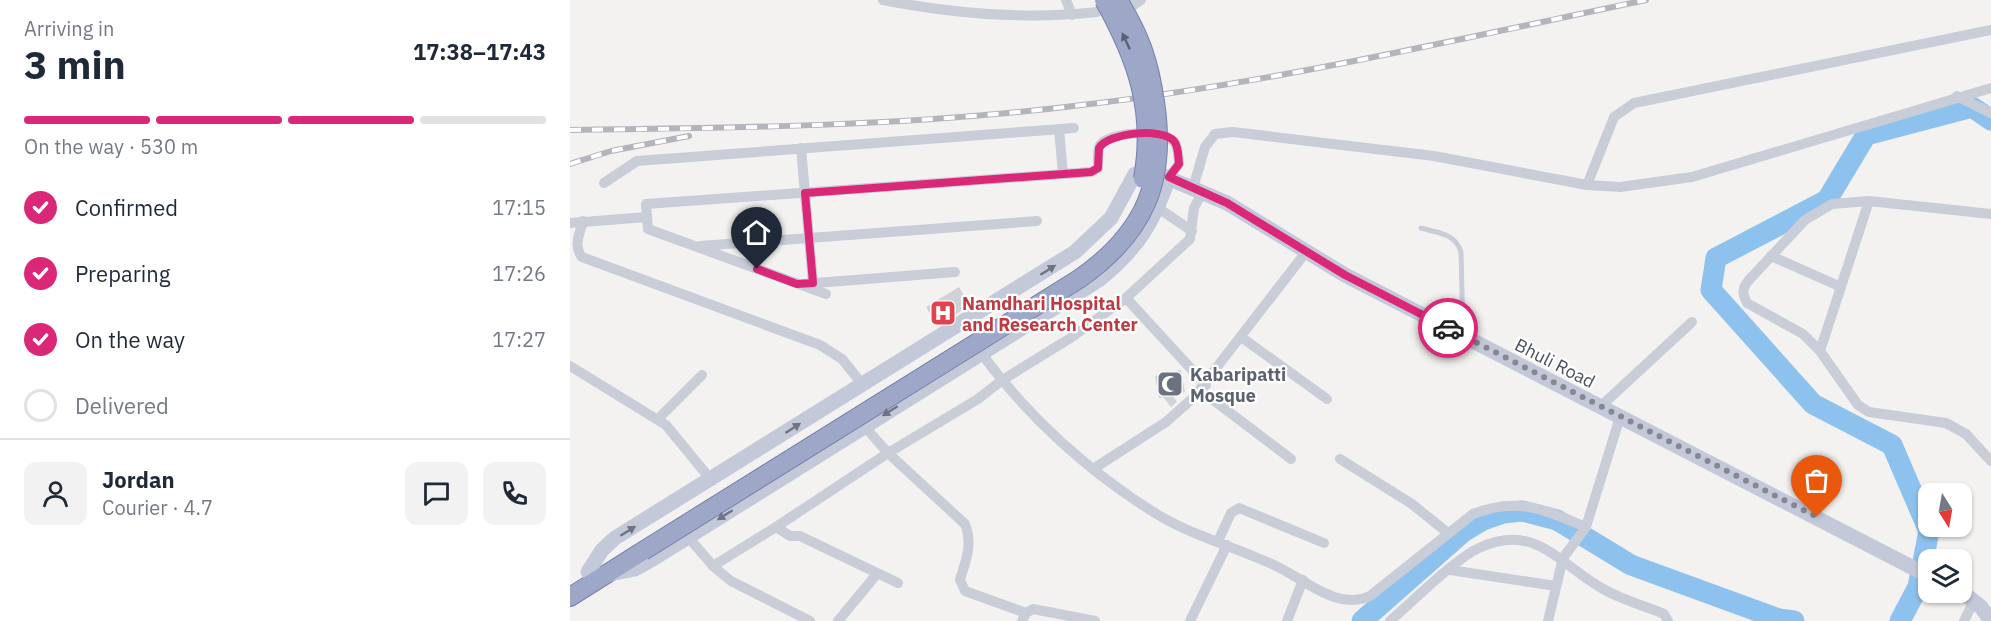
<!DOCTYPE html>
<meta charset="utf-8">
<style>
:root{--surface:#fff;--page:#f2f2f3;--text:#1f2937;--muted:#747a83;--line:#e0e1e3;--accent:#db2777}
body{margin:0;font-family:"IBM Plex Sans",sans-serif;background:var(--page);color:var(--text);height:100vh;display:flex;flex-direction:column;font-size:22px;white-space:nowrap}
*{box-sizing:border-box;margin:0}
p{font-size:20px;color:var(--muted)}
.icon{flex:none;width:33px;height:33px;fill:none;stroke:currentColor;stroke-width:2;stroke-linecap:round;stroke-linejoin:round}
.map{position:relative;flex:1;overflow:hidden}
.sheet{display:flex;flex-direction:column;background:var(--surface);width:570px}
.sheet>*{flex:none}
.needle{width:39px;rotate:169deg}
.buttons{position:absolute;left:1348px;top:483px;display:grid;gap:12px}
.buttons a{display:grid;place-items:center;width:54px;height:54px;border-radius:12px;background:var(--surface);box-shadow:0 2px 4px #0004;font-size:30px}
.pin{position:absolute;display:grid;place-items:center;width:51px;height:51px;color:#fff;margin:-62px -26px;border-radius:50% 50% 50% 0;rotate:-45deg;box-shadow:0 0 6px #0007}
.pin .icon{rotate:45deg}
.courier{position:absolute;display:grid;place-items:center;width:60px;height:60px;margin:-30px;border:4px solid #db2777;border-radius:50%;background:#fff;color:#222;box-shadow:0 2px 8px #0007}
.summary em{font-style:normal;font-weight:800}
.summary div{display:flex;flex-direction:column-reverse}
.summary{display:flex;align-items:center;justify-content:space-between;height:102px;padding:0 24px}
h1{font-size:39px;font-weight:800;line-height:45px}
.bar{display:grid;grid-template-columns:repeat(4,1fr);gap:9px 6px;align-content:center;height:72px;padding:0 24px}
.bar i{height:8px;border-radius:4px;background:var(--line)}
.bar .on{background:var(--accent)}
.bar p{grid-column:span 4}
.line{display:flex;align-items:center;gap:15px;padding:0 24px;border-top:2px solid var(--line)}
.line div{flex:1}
.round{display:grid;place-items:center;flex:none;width:63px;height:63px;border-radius:12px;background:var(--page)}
ol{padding:0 24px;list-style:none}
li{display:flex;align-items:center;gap:18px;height:66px}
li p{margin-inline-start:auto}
li .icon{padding:6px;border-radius:50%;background:var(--accent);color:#fff;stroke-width:4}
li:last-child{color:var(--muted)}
li i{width:33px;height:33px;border:3px solid var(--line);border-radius:50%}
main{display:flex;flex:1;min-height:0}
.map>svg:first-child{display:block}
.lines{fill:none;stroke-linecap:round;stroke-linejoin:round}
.river{stroke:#8dc2ee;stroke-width:21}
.building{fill:#d0d2d9}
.trunk-casing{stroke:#7481ac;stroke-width:20}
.service{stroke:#c8cdd8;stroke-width:5}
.minor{stroke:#c8cdd8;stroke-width:10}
.secondary{stroke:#c4c9da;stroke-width:15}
.trunk{stroke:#9da8c8;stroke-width:18}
.rail-casing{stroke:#b3b4bc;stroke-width:6}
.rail{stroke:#fff;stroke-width:4;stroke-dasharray:11;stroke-linecap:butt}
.trunk-bridge-casing{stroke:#7481ac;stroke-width:20;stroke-linecap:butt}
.trunk-bridge{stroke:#9da8c8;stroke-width:18}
.oneway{fill:#5a6174}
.oneway2{fill:#6e7484}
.done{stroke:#858892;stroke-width:6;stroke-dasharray:0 10.8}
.route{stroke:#db2777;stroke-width:8}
.labels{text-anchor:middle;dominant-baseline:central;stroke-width:4.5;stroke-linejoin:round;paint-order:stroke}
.health-label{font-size:18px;font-weight:bold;fill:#be3a42;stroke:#fff;text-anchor:start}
.street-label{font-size:18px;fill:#494f5f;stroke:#fff}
.worship-label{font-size:18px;font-weight:bold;fill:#5b616d;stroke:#fff;text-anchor:start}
</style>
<main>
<section class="sheet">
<div class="summary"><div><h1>3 min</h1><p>Arriving in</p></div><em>17:38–17:43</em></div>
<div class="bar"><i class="on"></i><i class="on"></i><i class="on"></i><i></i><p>On the way · 530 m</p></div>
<ol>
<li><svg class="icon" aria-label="check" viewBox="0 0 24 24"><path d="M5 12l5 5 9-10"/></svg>Confirmed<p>17:15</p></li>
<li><svg class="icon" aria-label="check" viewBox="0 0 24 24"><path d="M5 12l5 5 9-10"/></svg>Preparing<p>17:26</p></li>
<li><svg class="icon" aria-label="check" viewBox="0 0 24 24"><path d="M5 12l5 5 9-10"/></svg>On the way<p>17:27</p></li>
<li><i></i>Delivered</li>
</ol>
<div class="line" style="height:108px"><a class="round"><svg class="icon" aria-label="person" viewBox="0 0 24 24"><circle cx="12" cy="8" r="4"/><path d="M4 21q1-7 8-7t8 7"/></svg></a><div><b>Jordan</b><p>Courier · 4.7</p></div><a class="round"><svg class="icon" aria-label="chat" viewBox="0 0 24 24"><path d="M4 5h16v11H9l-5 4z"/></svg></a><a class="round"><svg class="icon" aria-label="phone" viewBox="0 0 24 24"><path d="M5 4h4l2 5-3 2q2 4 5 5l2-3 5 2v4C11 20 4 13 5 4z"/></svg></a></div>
</section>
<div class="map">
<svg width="1421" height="621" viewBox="0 0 1421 621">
<rect width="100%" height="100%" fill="#f4f2f1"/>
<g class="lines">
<g class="river">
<path d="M792,621L893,532L913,520L933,513L952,511L987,520L1061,565L1209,619L1224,621"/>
<path d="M1330,621L1348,587L1359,531L1322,445L1243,404L1141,290L1146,258L1257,200L1296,135L1402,107L1421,120"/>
</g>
</g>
<g class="building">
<path d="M389,287L400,305L368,326L356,307Z"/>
<path d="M611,370L615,392L602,395L607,402L601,407L593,397L589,398L585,376Z"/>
</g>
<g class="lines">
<g class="trunk-casing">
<path id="trunk" d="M0,597L73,551"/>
</g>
<path class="service" d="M851,228C868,233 885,233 891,252L893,332"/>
<g class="minor">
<path d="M313,0C385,14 455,20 527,12"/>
<path d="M496,0L502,15"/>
<path d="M562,0L564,5L571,0"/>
<path d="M1387,96L1421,113"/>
<path d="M489,129L493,174"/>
<path d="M231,148L243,283"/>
<path d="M34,183L67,161L504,128"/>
<path d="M1017,185L1050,187L1122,177L1421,88"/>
<path d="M623,188L635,147L645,134L663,132L864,156L1017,185L1044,117L1064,103L1421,30"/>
<path d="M588,208L622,231"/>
<path d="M1421,214L1299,201L1262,204L1235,220L1179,280C1172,288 1172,293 1177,303L1233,334L1250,351L1288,405L1299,412L1376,423L1396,434L1421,461"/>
<path d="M13,221C10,233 3,246 12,257L250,345L272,359L293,385"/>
<path d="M0,223L77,217"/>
<path d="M130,246L467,221"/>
<path d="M1201,256L1271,287"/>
<path d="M233,284L385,272"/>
<path d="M256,294L78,229L76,204L521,172L528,168C529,161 526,152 530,145C539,132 593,128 604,142C609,148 608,157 609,164L599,177"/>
<path d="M556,298L636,385"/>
<path d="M671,337L757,399"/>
<path d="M1250,351L1299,201"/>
<path d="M412,354C458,417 519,472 585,513C622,536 666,547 706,566C736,580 767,611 800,596L903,514C948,496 974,510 1016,527"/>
<path d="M0,366L96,425L142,481"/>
<path d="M630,390L721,459"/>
<path d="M1030,407L1122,322"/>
<path d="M88,419L132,375"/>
<path d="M295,427L318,453L395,524C403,544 396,560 390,580L395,591L456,613"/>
<path d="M770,459L842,504L878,533"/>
<path d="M523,469L596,422L623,398L736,252"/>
<path d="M118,537L144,567L161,581L240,621"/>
<path d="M648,541L661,513L669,508L754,543"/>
<path d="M143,566L206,527"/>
<path d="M880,570L986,586"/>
<path d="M328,583L230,536H220L206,527L318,453L408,399L431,381L502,337L556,298L620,239L624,208L633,191"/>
<path d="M268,621L306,575"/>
<path d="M452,621L456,613L463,609L525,621"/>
<path d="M620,621L657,545"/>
<path d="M717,621L733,580"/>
<path d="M820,621C842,602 885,559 909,548C966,521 990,566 1035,590C1053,600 1075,606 1094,614L1098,621"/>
<path d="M978,621L993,558L1016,527L1050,417"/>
<path d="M1394,621L1404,601"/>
</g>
<g class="secondary">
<path d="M18,572L32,550L45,538L505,252L541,218L565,174L574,171L591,175L657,203L775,275L1359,576"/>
<path d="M40,574L65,569L83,559L529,280C567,249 583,224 599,177"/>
<path d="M1392,592L1411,607L1421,621"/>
</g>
<use href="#trunk" class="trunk"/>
<g class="rail-casing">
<g id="rail">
<path d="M0,130C171,128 342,126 512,105C702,83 889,39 1076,0"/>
<path d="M0,164L41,151L119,136"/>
</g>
</g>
<use href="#rail" class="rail"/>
<g class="trunk-bridge-casing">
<g id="trunk-bridge">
<path d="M534,0C567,59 585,110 573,179"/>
<path d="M73,551L509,279C575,233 597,181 585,102C579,61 570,35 548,0"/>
</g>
</g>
<use href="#trunk-bridge" class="trunk-bridge"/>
</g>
<defs><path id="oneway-solid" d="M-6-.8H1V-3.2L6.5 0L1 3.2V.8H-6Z" transform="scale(1.5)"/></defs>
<use class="oneway" href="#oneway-solid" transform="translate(556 41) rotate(-115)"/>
<g class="oneway2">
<use href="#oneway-solid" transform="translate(478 270) rotate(-32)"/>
<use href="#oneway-solid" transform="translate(320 411) rotate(148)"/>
<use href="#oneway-solid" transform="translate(223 428) rotate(-33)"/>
<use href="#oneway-solid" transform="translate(155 515) rotate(148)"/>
<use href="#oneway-solid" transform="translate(58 531) rotate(-32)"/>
</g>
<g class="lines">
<path class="done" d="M878,328L1247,517"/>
<path class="route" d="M187,269L227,284L243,283L235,193L521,172L528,168L529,148C538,133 591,127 604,141C609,147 608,157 609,164L599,177L657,203L775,275L878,328"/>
</g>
<defs>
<g id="hospital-square" transform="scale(1.35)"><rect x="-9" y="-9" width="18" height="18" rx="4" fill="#e0444e" stroke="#fff"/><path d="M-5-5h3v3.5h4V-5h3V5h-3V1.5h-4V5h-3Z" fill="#fff"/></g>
<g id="mosque-square" transform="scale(1.35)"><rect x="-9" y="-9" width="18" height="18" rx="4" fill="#6b7280" stroke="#fff"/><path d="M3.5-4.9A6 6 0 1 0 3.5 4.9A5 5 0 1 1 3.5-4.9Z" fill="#fff"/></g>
</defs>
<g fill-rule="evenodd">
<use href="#hospital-square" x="373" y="313"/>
<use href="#mosque-square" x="600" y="384"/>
</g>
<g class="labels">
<g class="health-label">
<text x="392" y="303">Namdhari Hospital<tspan x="392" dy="21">and Research Center</tspan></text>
</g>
<g class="street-label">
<text transform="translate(985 363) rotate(27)">Bhuli Road</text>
</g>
<g class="worship-label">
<text x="620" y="374">Kabaripatti<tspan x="620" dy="21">Mosque</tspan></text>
</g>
</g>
</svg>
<div class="buttons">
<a><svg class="needle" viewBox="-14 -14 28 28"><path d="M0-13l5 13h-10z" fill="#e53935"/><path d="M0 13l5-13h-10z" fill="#747a83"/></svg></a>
<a><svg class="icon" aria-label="layers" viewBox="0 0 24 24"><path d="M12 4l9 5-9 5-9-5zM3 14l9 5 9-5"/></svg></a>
</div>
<div class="pin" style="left:1247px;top:517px;background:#ea580c"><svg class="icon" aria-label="bag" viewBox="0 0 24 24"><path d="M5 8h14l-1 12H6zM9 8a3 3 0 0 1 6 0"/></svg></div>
<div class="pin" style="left:187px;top:269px;background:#1f2937"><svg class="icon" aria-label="home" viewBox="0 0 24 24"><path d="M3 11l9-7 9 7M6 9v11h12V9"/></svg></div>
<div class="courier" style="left:878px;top:328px"><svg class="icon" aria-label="car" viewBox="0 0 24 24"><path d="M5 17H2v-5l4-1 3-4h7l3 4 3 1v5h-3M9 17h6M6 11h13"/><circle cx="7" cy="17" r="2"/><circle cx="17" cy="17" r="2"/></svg></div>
</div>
</main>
